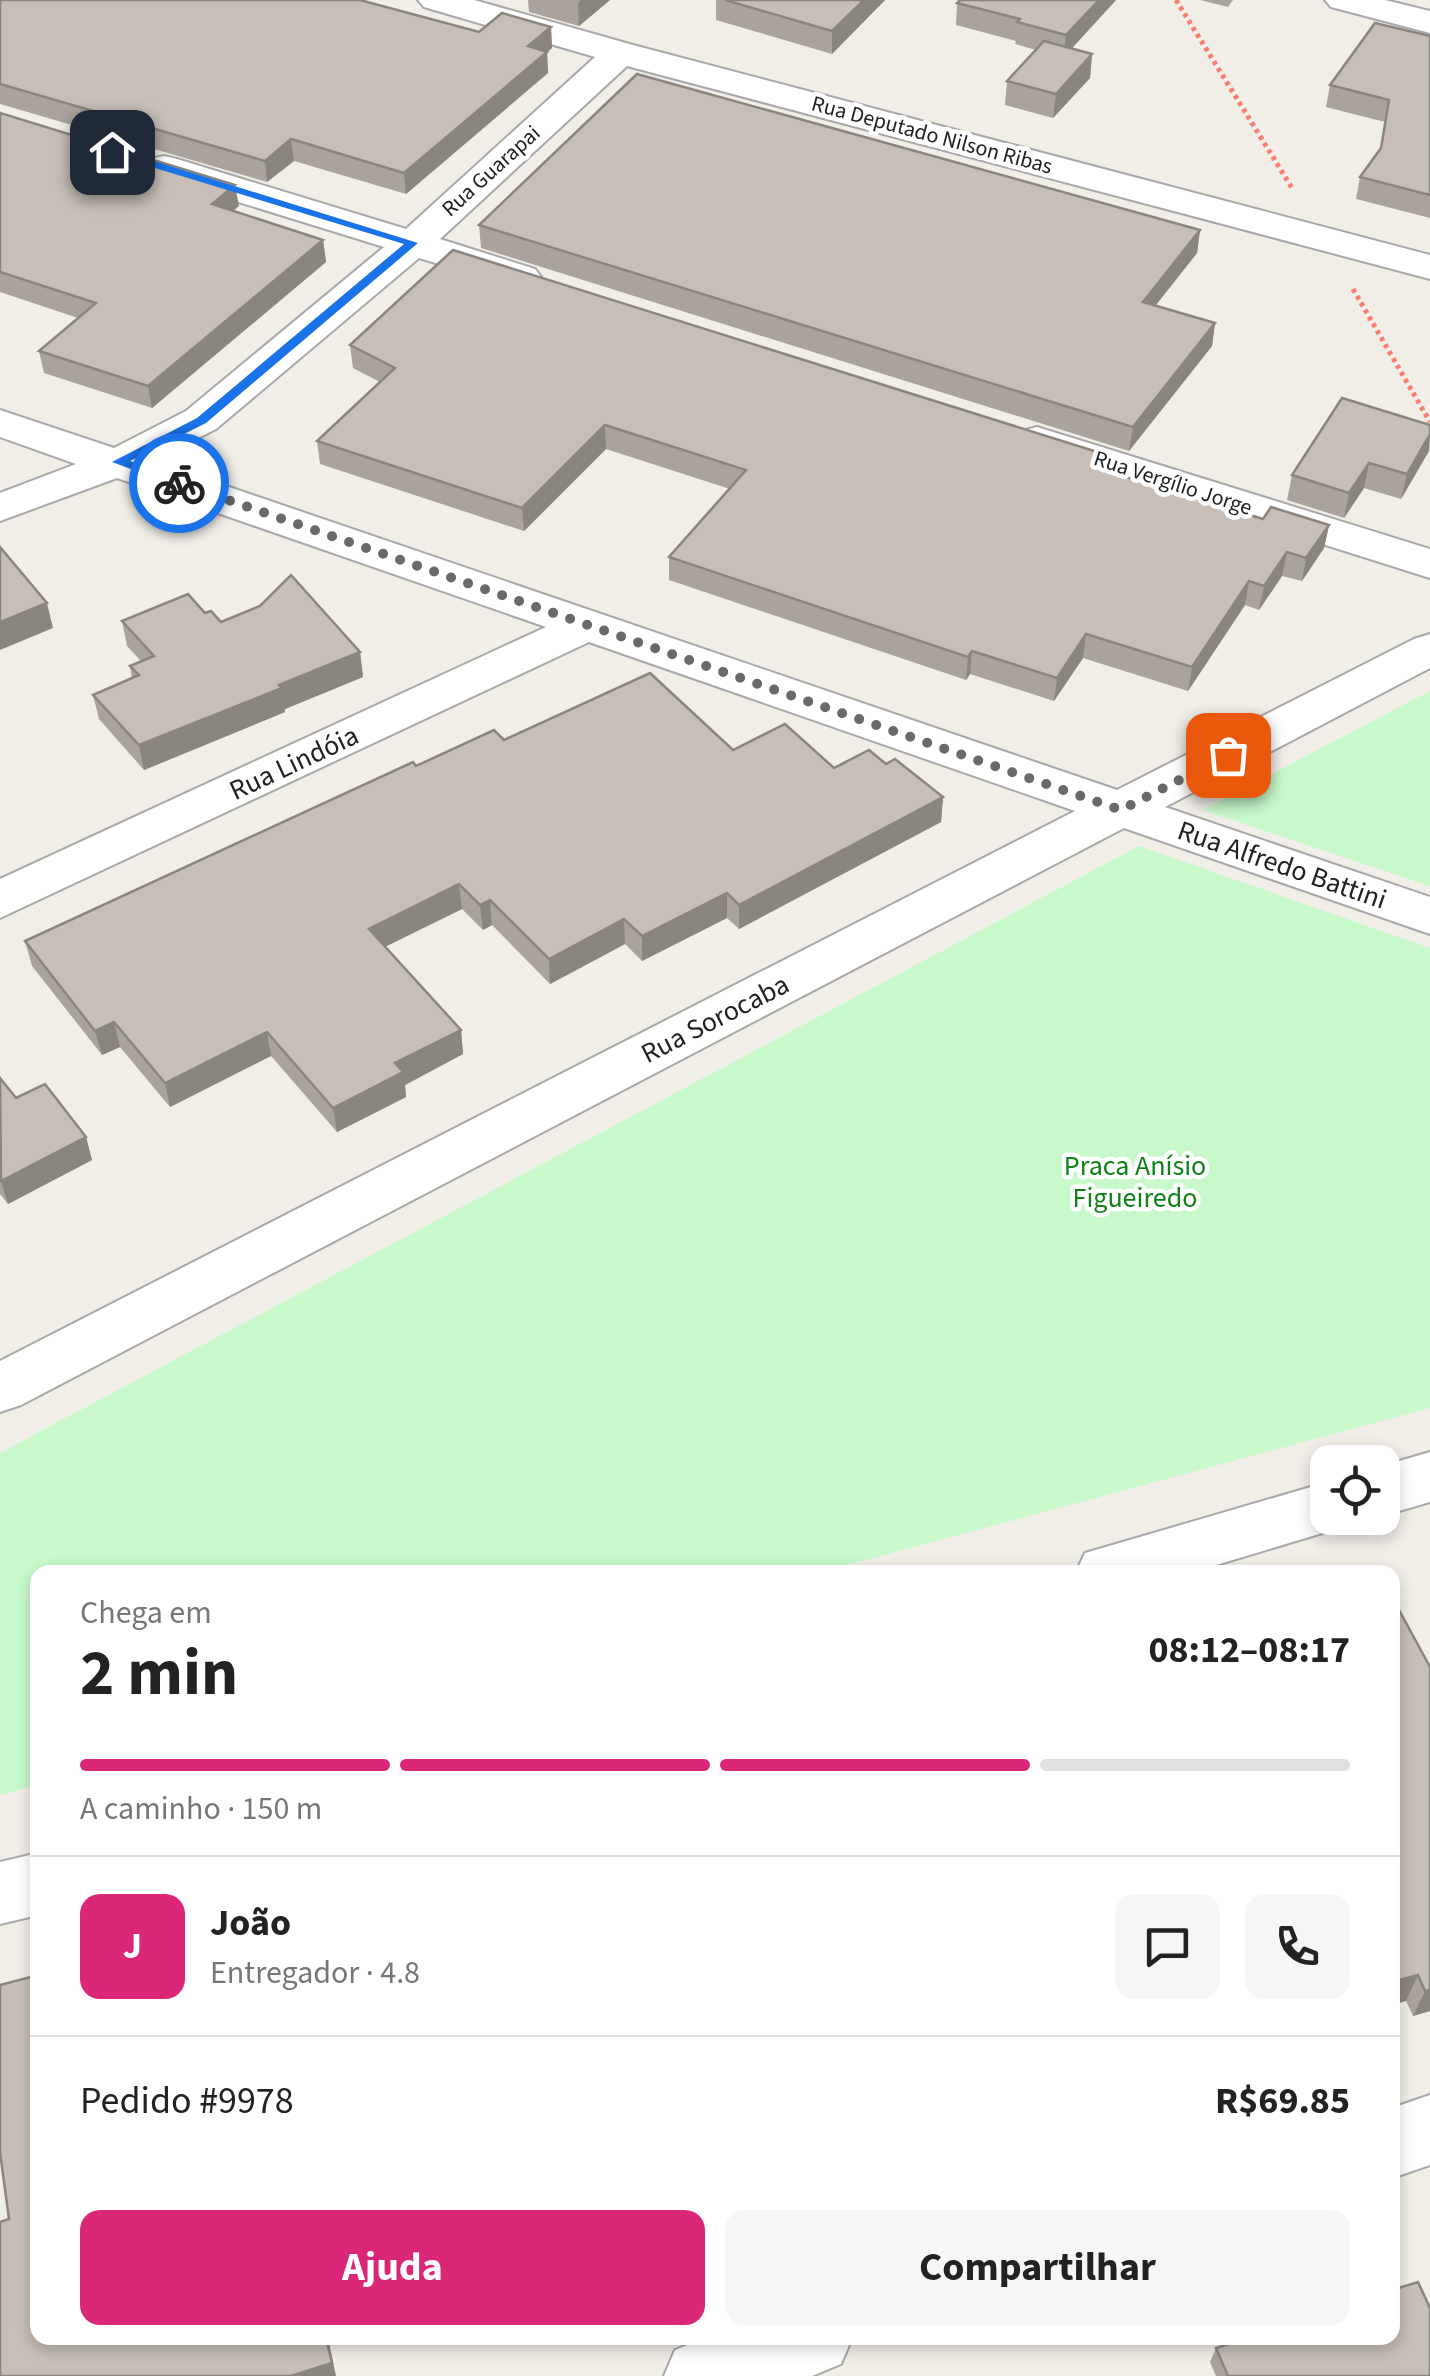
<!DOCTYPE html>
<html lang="pt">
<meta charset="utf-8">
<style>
:root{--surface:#fff;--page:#f6f6f6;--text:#222;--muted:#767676;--line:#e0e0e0;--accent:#db2777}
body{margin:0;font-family:"Source Sans 3",sans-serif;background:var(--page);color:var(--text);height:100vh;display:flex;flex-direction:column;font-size:38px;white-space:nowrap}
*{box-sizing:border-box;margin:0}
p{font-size:32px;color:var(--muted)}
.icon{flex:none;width:55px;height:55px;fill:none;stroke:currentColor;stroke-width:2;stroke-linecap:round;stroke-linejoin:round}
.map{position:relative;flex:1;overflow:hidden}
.drawer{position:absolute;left:30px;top:1565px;width:1370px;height:780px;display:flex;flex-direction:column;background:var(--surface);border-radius:20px;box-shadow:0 5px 15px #0003}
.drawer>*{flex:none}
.tools{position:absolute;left:1310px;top:1445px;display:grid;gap:20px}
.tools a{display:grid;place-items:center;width:90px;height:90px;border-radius:20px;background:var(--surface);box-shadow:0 5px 15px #0003;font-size:50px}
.pin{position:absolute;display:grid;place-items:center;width:85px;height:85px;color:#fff;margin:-42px;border-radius:20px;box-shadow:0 5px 15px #0006}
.courier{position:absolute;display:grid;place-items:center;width:100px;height:100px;margin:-50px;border:8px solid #1a73e8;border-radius:50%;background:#fff;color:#222;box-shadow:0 2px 12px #0007}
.overview em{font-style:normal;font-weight:700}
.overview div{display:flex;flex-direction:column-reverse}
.overview{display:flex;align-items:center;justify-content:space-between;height:170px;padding:0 50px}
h1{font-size:65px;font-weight:700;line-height:75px}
.bar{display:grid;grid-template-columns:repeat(4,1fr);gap:15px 10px;align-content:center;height:120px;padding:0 50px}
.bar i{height:12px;border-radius:8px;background:var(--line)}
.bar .on{background:var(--accent)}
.bar p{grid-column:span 4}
.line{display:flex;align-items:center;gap:25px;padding:0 50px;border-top:2px solid var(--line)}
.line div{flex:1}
.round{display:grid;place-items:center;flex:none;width:105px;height:105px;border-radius:20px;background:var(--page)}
.action{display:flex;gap:20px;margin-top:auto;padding:20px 50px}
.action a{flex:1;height:115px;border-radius:20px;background:var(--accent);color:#fff;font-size:40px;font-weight:700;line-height:115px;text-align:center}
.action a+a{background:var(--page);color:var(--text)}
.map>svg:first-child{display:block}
.park{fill:#c7f9ca}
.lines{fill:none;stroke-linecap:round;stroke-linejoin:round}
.minor-casing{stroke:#a8a8a8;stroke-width:4}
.path{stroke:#f97d71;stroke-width:5;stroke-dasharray:4 4;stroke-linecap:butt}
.minor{fill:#fff;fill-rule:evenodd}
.wall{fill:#aaa39d}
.shaded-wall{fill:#8b8580}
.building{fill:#c6beb7;stroke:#8b8580;stroke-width:2.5}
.route{fill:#1a73e8}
.done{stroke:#6a6967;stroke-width:10;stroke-dasharray:0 18}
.labels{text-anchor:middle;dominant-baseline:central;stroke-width:9;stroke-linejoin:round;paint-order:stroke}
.far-street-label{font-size:22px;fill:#212121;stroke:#fff}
.street-label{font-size:28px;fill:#212121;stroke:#fff}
.park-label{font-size:28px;fill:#0d8215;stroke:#fff}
</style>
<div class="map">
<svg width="1430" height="2376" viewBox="0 0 1430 2376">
<rect width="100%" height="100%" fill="#f1eee8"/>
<g class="park">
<path d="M1430,691V886L1203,810Z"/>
<path d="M1139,846L1430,948V1408L821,1572H38L37,1785L0,1795V1453Z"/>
</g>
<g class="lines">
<g class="minor-casing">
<g id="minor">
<path d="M418,0H474L633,45L1430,255V279L627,66L440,239L535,269L541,277L535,285L521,289L419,258L216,429L153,461L1117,790L1414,639L1430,634V668L1165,807L1430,897V934L1124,828L21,1405L0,1412V1361L1075,811L589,642L0,918V879L546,627L117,478L0,521V493L76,464L0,437V410L114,448L186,411L384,247L151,175L145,167L151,159L164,156L177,159L406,229L595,57L424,7Z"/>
<path d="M1325,0H1385L1430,11V33L1331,7Z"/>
<path d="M1037,427L1430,549V578L1022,449L1016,440L1022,431Z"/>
<path d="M1430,1452V1502L1382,1516V1466Z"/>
<path d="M1328,1482V1518H1353L1349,1525L1193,1572H1076L1085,1553Z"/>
<path d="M38,1853V1915L0,1924V1862Z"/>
<path d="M1430,2095V2165L1392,2178V2108Z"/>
<path d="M704,2338H852L841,2364L812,2376H664L675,2350Z"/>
</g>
</g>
<g class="path">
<path d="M1176,0L1292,188"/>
<path d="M1353,289L1430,422"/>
</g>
<use href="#minor" class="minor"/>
</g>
<g class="wall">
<path d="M0,0L479,32L551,27L552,48L547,52L548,73L406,194L294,161L267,182L0,104Z"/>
<path d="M528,0H610L579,26L529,12Z"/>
<path d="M716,0H885L832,54L716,20Z"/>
<path d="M960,0H1116L1071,49L1092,54L1090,78L1053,118L1005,105L1007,81L1036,50L1015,44L1016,41L956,25L957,3Z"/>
<path d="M1200,0H1233L1228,7Z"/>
<path d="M1430,36V218L1356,199L1360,177L1380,150L1385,122L1326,107L1330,85Z"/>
<path d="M0,113L239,206L233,211L323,240L326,262L152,408L44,373L39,351L78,318L0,292Z"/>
<path d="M479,225L1200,230L1197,253L1156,305L1215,323L1212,346L1129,451L481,248Z"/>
<path d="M350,345L1110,456L1108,471L1263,519L1329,525L1324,548L1302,581L1282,576L1259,610L1245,605L1188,691L1083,658L1054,701L970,674L966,680L669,580V557L730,489L606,449L524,531L320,464L317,441L380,382L353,368Z"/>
<path d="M1430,425L1429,451L1401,499L1364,488L1344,518L1287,500L1292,475Z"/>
<path d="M205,613L221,622L360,652L363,677L285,709V712L144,770L99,719L93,695L132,678L130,666L142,662L127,646L122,621Z"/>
<path d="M504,740L733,750L834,768L886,764L943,797L941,822L739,929L727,918L642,961L625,944L550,984L492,925L483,930L462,909L385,947L461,1030L463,1054L405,1085L406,1097L337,1132L271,1056L170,1107L120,1047L102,1055L32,966L25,941L416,766Z"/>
<path d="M0,1078L16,1098L86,1137L92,1160L8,1204L0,1194Z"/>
<path d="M1392,1597L1430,2011L1413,2016L1406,2001Z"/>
<path d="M1216,2348L1430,2376H1216L1210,2362Z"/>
</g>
<g class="shaded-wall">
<path d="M581,0H610L579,26L578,3Z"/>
<path d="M864,0H885L832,54V31Z"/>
<path d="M1099,0H1116L1064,57L1066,35Z"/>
<path d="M551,27L552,48L547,52L548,73L406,194L404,173L528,46Z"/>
<path d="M1092,54L1090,78L1053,118L1056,94Z"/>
<path d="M291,139L294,161L267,182L265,161Z"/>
<path d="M235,185L239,206L215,225L212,204Z"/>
<path d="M1200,230L1197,253L1140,325L1143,302Z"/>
<path d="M323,240L326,262L152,408L148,386Z"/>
<path d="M1215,323L1212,346L1129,451L1133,427Z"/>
<path d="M605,425L606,449L524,531L522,508Z"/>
<path d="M1430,434L1429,451L1401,499L1407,474Z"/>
<path d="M1110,456L1107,480L1100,469Z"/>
<path d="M1369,463L1364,488L1344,518L1349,493Z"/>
<path d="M1329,525L1324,548L1302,581L1306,558Z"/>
<path d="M1287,552L1282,576L1259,610L1264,586Z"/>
<path d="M1249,581L1245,605L1188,691L1192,667Z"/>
<path d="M47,603L53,628L0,650V622Z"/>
<path d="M1086,634L1083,658L1054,701L1057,678Z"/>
<path d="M972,651L970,674L966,680L968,657Z"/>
<path d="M360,652L363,677L285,709V712L144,770L139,745Z"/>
<path d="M943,797L941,822L739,929V905Z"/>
<path d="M459,884L462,909L372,953L369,929Z"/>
<path d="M727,893V918L642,961V936Z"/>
<path d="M490,900L492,925L483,930L480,905Z"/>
<path d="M624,919L625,944L550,984L549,959Z"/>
<path d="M114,1022L120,1047L102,1055L95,1031Z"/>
<path d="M461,1030L463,1054L405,1085L406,1097L337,1132L333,1108L395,1063Z"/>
<path d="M267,1032L271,1056L170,1107L165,1083Z"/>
<path d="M86,1137L92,1160L8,1204L1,1181Z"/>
<path d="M1418,1975L1406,2001L1392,2005V1982Z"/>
<path d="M1430,1990V2011L1413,2016L1425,1991Z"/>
<path d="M326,2338H328L336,2376H291Z"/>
</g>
<g class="building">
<path d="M0,0H360L479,32L502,13L551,27L528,46L547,52L404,173L291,139L265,161L0,84Z"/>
<path d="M725,0H864L832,31Z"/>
<path d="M960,0H1099L1066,35L1017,22L1020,19L957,3Z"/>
<path d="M1375,23L1430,36V195L1360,177L1381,148L1389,100L1330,85Z"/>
<path d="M1044,41L1092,54L1056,94L1007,81Z"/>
<path d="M637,74L1200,230L1143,302L1215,323L1133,427L479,225Z"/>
<path d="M0,113L235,185L212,204L323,240L148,386L39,351L96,303L0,272Z"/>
<path d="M453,250L1110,456L1100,469L1263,519L1271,507L1329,525L1306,558L1287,552L1264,586L1249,581L1192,667L1086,634L1057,678L972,651L968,657L669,557L746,470L605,425L522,508L317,441L395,368L350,345Z"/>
<path d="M1342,398L1430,425V434L1407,474L1369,463L1349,493L1292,475Z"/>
<path d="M0,547L47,603L0,622Z"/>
<path d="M291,575L360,652L279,685L282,688L139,745L93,695L139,675L130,666L154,656L122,621L188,594L205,613L211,611L221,622L260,606Z"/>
<path d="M650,673L733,750L785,724L834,768L869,750L886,764L895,759L943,797L739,905L727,893L642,936L624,919L549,959L490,900L480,905L459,884L369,929L461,1030L395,1063L403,1072L333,1108L267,1032L165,1083L114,1022L95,1031L25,941L413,762L416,766L494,730L504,740Z"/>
<path d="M0,1078L16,1098L45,1084L86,1137L1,1181Z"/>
<path d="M1392,1597L1430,1667V1990L1425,1991L1418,1975L1392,1982Z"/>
<path d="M38,1975V2338H326L332,2363L291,2376H0V2222L9,2219L0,2152V1985Z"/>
<path d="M1418,2282L1430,2308V2376H1228L1216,2348L1248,2338H1392V2290Z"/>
</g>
<path class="route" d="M112,148L418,243L206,423L130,461L184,480L185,483L179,487L112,462L197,418L404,244L109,154Z"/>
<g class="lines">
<path class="done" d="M179,483L1121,810L1228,755"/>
</g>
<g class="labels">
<g class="far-street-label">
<text transform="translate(932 135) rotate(15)">Rua Deputado Nilson Ribas</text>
<text transform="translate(491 171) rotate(-42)">Rua Guarapai</text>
<text transform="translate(1173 483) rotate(18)">Rua Vergílio Jorge</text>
</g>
<g class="street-label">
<text transform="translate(294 763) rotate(-25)">Rua Lindóia</text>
<text transform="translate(1282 865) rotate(19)">Rua Alfredo Battini</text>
<text transform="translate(715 1019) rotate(-27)">Rua Sorocaba</text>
</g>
<g class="park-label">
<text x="1135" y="1166">Praca Anísio<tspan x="1135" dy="32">Figueiredo</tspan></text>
</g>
</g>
</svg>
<div class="tools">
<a><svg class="icon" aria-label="locate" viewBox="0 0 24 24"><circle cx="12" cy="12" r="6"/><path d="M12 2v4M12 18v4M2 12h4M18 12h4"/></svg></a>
</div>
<div class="pin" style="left:1228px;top:755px;background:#ea580c"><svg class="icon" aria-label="bag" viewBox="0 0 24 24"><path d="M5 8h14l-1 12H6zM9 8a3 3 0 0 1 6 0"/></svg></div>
<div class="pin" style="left:112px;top:152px;background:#1f2937"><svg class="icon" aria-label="home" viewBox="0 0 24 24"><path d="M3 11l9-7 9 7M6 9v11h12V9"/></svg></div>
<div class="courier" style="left:179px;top:483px"><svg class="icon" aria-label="bike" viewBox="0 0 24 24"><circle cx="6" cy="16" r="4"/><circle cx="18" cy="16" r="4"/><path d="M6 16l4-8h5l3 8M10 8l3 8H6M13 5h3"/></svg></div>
<section class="drawer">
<div class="overview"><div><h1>2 min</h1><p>Chega em</p></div><em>08:12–08:17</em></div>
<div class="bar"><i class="on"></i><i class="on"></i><i class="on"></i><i></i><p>A caminho · 150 m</p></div>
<div class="line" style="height:180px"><b class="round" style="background:var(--accent);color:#fff">J</b><div><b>João</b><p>Entregador · 4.8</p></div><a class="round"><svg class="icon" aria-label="chat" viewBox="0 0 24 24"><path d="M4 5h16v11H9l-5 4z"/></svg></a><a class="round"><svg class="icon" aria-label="phone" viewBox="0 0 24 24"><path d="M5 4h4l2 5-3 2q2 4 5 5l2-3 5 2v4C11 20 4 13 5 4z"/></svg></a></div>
<div class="line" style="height:130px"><div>Pedido #9978</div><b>R$69.85</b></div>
<div class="action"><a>Ajuda</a><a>Compartilhar</a></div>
</section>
</div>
